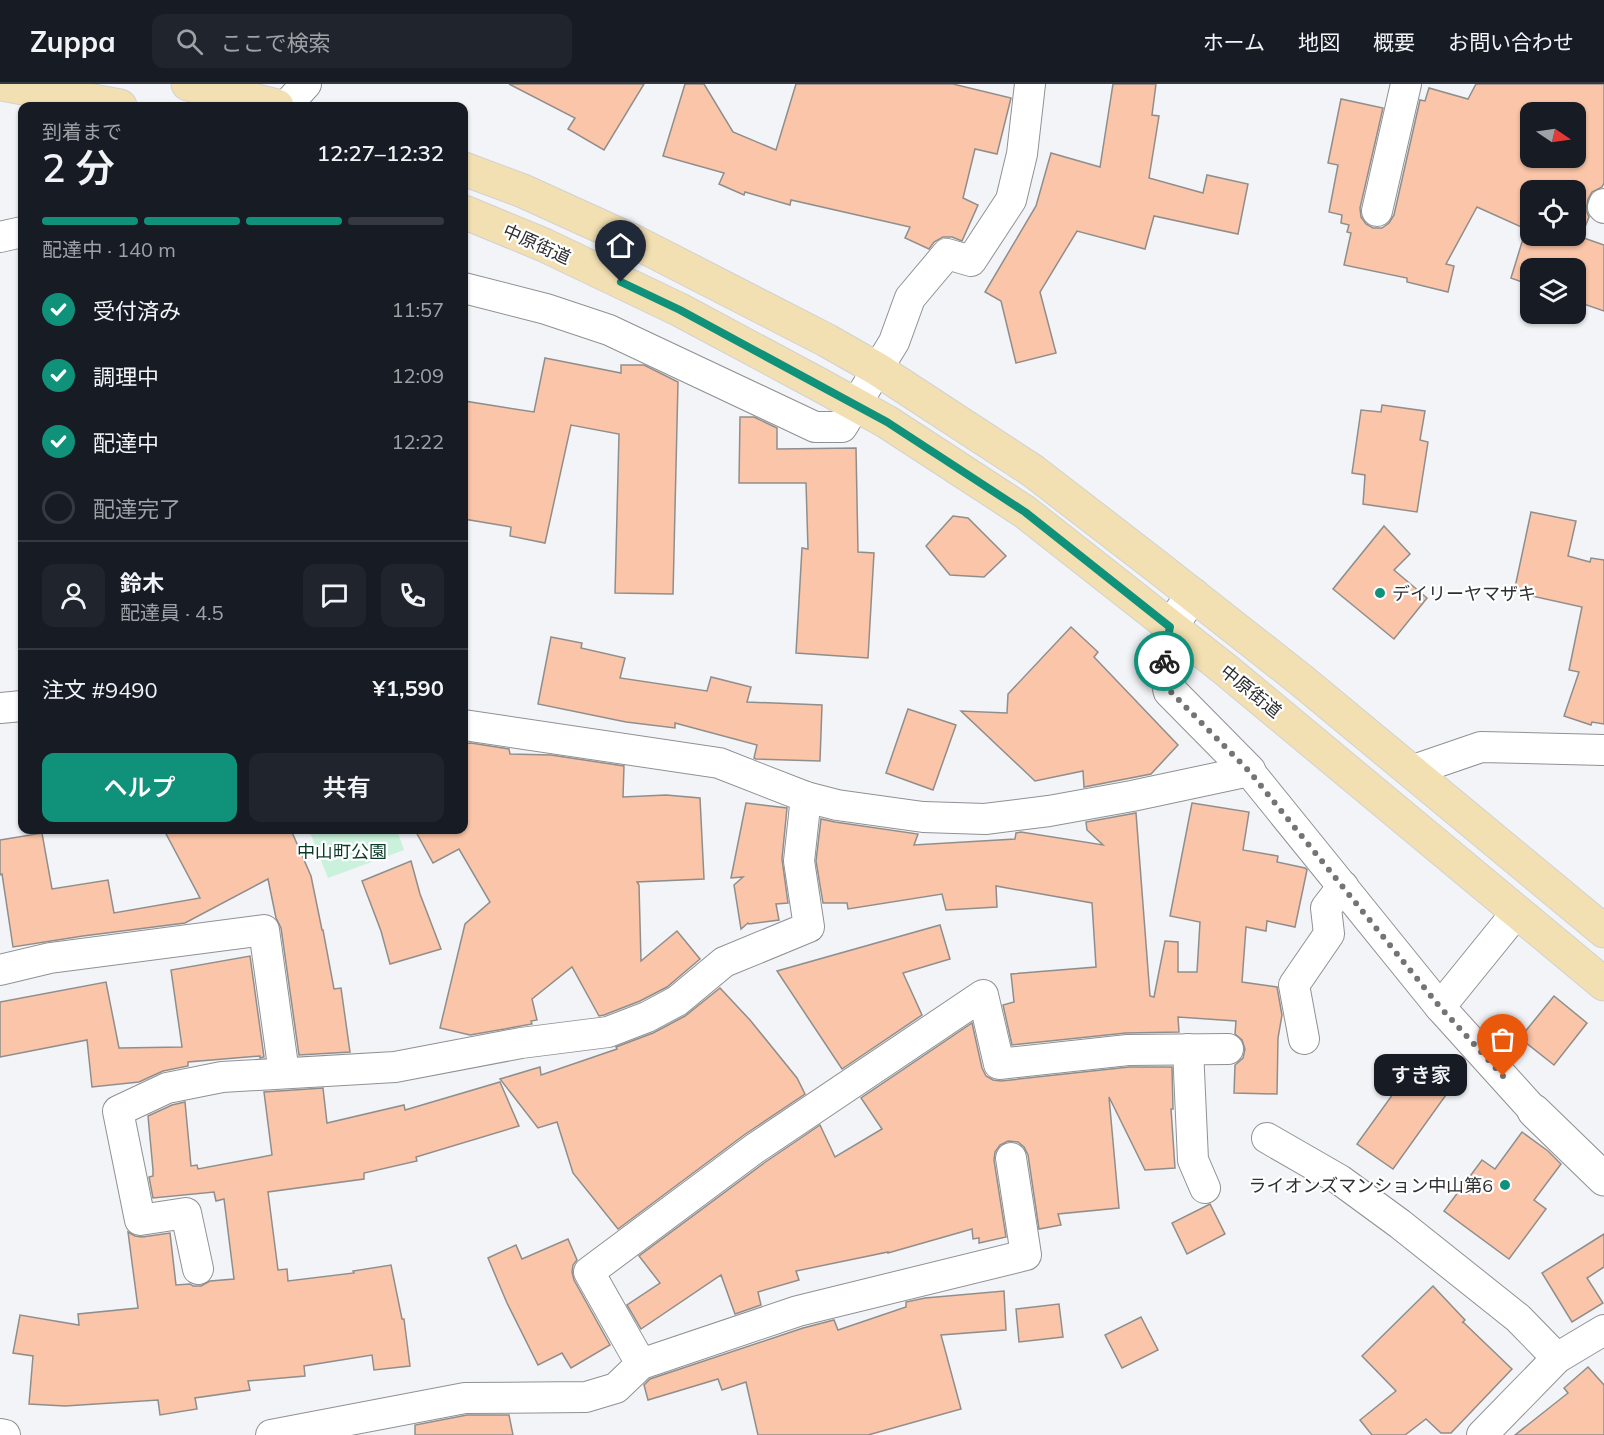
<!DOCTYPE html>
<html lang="ja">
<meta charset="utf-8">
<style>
:root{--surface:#171b24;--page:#20242c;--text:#f1f3f6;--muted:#9ea1a6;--line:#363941;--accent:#10927a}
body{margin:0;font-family:Mulish,"Noto Sans JP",sans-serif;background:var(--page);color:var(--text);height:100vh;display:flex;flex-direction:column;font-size:22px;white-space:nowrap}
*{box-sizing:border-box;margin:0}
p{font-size:20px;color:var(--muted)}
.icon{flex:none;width:33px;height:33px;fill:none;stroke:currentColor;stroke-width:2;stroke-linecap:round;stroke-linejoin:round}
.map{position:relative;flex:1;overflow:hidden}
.panel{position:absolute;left:18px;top:18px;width:450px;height:732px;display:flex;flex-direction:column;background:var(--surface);border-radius:12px;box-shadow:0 2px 4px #0004}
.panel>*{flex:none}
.needle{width:39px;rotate:103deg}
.fabs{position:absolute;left:1520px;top:18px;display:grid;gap:12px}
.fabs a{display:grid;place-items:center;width:66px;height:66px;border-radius:12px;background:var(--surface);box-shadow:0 2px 4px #0004;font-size:30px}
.pin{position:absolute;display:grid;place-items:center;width:51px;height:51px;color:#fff;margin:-62px -26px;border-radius:50% 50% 50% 0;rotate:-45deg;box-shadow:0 0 6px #0007}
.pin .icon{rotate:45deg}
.courier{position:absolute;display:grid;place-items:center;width:60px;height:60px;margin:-30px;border:4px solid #10927a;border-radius:50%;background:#fff;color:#222;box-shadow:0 2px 8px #0007}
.bubble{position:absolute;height:42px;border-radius:12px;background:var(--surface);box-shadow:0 2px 4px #0004;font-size:20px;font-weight:600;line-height:42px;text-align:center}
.summary em{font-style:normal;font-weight:600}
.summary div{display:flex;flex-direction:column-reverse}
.summary{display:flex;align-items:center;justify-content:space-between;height:102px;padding:0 24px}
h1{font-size:39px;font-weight:600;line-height:45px}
.bar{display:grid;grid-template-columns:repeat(4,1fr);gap:9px 6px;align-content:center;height:72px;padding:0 24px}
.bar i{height:8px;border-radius:4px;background:var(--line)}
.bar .active{background:var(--accent)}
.bar p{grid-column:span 4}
.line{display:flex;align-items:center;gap:15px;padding:0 24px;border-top:2px solid var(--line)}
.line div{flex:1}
.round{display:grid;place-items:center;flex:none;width:63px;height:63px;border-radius:12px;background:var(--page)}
ol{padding:0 24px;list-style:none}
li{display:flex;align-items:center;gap:18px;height:66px}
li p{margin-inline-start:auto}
li .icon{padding:6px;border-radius:50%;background:var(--accent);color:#fff;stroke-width:4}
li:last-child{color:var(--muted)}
li i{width:33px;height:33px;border:3px solid var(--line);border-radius:50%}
.button{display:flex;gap:12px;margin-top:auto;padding:12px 24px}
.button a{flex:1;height:69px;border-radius:12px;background:var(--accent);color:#fff;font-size:24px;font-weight:600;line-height:69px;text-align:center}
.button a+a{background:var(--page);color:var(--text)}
header{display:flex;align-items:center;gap:36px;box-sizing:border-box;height:84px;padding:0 30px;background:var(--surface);border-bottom:2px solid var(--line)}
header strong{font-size:28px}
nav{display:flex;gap:33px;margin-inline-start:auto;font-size:21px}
.search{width:420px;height:54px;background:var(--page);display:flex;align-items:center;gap:15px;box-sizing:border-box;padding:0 21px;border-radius:12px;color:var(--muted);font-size:22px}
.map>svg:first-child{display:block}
.green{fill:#caf1dc}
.building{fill:#fac5a8;stroke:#908e8c;stroke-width:1.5;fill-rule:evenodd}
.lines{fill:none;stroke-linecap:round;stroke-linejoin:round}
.minor-casing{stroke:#909193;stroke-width:32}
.tertiary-casing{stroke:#909193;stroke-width:35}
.primary-casing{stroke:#d1d1d1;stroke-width:35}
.minor{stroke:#fff;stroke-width:30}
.tertiary{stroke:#fff;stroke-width:33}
.primary{stroke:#f2e0b2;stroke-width:33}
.done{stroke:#737476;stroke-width:6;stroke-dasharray:0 10.8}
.route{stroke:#10927a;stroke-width:8}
.poi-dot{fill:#10927a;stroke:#fff;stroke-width:2}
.labels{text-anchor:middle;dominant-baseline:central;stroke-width:4.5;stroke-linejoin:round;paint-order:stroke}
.street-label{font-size:18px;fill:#2e2f30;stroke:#fff}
.poi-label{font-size:18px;fill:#2e2f30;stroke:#fff;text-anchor:start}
.park-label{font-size:18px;fill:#093a27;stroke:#fff}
</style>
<header>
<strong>Zuppa</strong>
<div class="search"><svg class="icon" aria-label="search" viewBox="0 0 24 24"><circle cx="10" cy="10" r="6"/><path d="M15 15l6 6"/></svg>ここで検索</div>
<nav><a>ホーム</a><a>地図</a><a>概要</a><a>お問い合わせ</a></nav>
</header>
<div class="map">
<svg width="1604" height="1351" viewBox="0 0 1604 1351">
<rect width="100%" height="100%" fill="#f3f4f7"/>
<path class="green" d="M309,746H397L404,766L328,794Z"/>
<g class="building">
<path d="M509,0H644L604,66L568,45L575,34Z"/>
<path d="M685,0H704L733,48L776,66L796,0H953L1011,14L997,70L975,65L963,114L978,121L962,157L952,153H943L934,158L929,165L905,154L910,143L791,116L790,121L745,108L744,111L719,100L724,89L663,72Z"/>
<path d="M1113,0H1156L1152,31L1159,32L1149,94L1203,109L1207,91L1248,100L1238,150L1154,132L1145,165L1077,147L1040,208L1056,269L1016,279L1001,217L985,208L1036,122L1051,69L1100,83Z"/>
<path d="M1476,0H1604V99L1602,103L1592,108L1588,115L1586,126L1589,133L1581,153L1604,161V227L1575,217V184H1530V201L1511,194L1526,145L1477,123L1446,180L1454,182L1448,208L1407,198V194L1344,181L1351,149L1347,148L1349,141L1341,139L1342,131L1329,128L1338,81L1328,79L1341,15L1383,24L1360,124L1361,133L1366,140L1373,144H1382L1389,139L1394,131L1420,16L1425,17L1429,4L1468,15ZM1530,28H1575V74H1530ZM1530,106H1575V152H1530Z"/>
<path d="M545,274L621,289V281H644L678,298L673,510L615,509L619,350L571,341L545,459L510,452L511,443L464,435V317L534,328Z"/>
<path d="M1382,321L1425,327L1420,356L1428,358L1417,428L1363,420L1365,391L1352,389L1361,326L1381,328Z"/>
<path d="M740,333H754L777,344V365L856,364L858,468L874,469L868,574L796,569L802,464L808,465L806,399H739Z"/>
<path d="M1531,428L1576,437L1568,472L1590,478L1591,474L1604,476V640L1592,638L1591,641L1564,632L1579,588L1569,586L1582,523L1514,508Z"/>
<path d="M953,432L968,434L1006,472L984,493L950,491L926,462Z"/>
<path d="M1384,442L1410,470L1394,486L1427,514L1394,555L1333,505Z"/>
<path d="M1071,543L1098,568L1094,573L1178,661L1151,690L1084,703L1083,687L1035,697L961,627L1007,629L1008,610Z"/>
<path d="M551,553L582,559L581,564L625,574L620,594L707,607L711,593L751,603L747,618L822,621L820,677L756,675L754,674L757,661L675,639V644L626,638L538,620Z"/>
<path d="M908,625L956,641L933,706L886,689Z"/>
<path d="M471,659L509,665L510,670L551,671L624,682L623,713L666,711L700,714L704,795L637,798L639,801L641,877L677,847L700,875L667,903L640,917L604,931L599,932L572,883L532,915L537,936L531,937L532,940L470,951L440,944L465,840L490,818L459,765L433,779L415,746H464V660Z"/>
<path d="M746,719L787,724L782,775L788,819L776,820L779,836L749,840L748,839L741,845L734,801L743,793L731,794Z"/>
<path d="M1192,719L1249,728L1243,766L1278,772L1277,778L1305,784L1307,786L1295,843L1267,837L1266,847L1246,843L1242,898L1277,903L1282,931L1278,954L1277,1010L1234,1009L1235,981L1243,974L1245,965L1242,956L1235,950L1236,937L1178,933L1179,948L1126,949L1012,961L1003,921L1014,918L1011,890L1096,883L1092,819L996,802L997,823L946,826L942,810L848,825L847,819H823L816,777L821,735L835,738L918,750L914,761L1015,755L1016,749L1021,748L1103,761L1087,746L1086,738L1136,729L1150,912L1154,913L1165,857L1178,858V888H1197L1200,838L1170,832Z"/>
<path d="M164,746H291L311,792L322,846H323L334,905L341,904L350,968L299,971L281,844L276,834L268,795L185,839L83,852L13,863L2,790L0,791V756L42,749L52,805L108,796L114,829L200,814Z"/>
<path d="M411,777L420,810L441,865L390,880L381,847L362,797Z"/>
<path d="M940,841L950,875L903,889L922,931L842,985L777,887Z"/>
<path d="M250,872L264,973L260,974V972L188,978V982L163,987L139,998L92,1003L87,956L0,973V918L106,898L119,964L182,963L171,886Z"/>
<path d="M720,904L750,936L797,994L805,1010L744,1051L618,1145L573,1089L557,1038L538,1044L500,995L540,983L541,991L617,965L616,963L653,949L685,932Z"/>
<path d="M1554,912L1587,939L1554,981L1520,954Z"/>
<path d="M972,939L982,984L986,992L993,996L1001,997L1129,983H1172L1173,1025H1171L1175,1084L1145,1086L1109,1013L1119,1124L1058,1130L1061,1141L1039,1145L1028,1071L1024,1063L1018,1058L1008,1057L1000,1061L995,1068L994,1076L1006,1153L979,1159V1154L973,1155L972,1145L888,1169V1168L796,1187L799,1196L758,1208L761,1221L735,1230L721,1191L641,1245L627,1221L660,1199L639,1172L764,1079L820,1041L835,1073L882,1045L861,1014Z"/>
<path d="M1421,971L1456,997L1393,1085L1357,1060Z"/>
<path d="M500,998L519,1042L416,1073L417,1077L364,1089V1095L268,1108L278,1186L287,1185L288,1197L354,1189L353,1187L391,1181L402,1235H404L410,1282L374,1286L372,1271L304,1282L305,1292L248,1297L250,1306L195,1314L197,1325L160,1331L158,1316L65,1322L29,1320L33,1272L13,1269L20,1231L79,1241L78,1230L138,1224L128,1148L135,1152L142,1153L170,1149L176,1201L190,1200L193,1202H201L210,1197L234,1195L224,1115L216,1117L214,1108L153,1114L149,1093L153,1092V1086L148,1032L172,1021L185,1018L191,1082L197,1081L198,1085L272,1071L264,1008L323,1004L327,1039L404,1021L405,1026Z"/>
<path d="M1522,1048L1548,1067L1561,1080L1534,1116L1546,1125L1509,1175L1444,1127L1482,1076L1495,1085Z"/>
<path d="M1210,1120L1225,1150L1187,1170L1172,1139Z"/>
<path d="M1604,1150V1183L1587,1194L1603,1219L1572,1238L1542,1189Z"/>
<path d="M568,1155L577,1176L573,1181L572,1188L574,1196L610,1261L571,1284L562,1269L538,1281L507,1219L488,1174L516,1161L522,1175Z"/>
<path d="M1433,1202L1465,1236L1462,1239L1463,1238L1512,1285L1451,1349H1441L1426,1335L1405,1351H1372L1360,1336L1396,1307L1362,1272Z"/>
<path d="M1004,1207L1006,1246L941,1251L961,1325L868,1351H758L746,1298L722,1306L718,1295L648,1316L644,1301L650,1295L803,1244L834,1236L838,1246L906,1223V1218L925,1214Z"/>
<path d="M1059,1220L1063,1253L1019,1258L1016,1225Z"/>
<path d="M1141,1233L1158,1266L1122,1284L1105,1251Z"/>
<path d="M1588,1283L1604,1301V1351H1515L1568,1309L1564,1304Z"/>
<path d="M467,1331H509L513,1351H415V1341Z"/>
</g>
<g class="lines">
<g class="minor-casing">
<g id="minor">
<path d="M286,22L306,0"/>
<path d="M1604,120L1603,123L1604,124"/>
<path d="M1377,127L1406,0"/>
<path d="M0,153L22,148"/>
<path d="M464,204L546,225L609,246L815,343H842L894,258L910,214L947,170L971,177L1011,116L1022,70L1030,0"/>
<path d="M0,624L22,622"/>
<path d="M464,641L719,679L806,713L837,721L923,733L985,735L1049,727L1132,712L1249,687L1440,923L1534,1027"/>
<path d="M1411,687L1481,663L1604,666"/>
<path d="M0,886L50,874L264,846L284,989"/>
<path d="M1440,923L1517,828"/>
<path d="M1304,955L1294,901L1329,850L1326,824L1343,802"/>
<path d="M1188,965L1193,1076L1205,1104"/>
<path d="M1267,1054L1340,1096L1400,1140L1518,1234L1557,1274"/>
<path d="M198,1185L186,1129L140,1136L118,1027L167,1004L222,993L395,983L521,959L608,948L647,933L677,917L724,878L809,843L799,777L806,713"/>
<path d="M641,1280L589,1188L754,1065L983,911L999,980L1128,966L1228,965"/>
<path d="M0,1350L5,1351"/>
<path d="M271,1351L465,1314L586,1313L616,1304L641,1280L798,1227L1026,1171L1011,1074"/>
<path d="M1482,1351L1557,1274L1604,1246"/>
</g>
</g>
<g class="tertiary-casing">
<g id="tertiary">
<path d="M1193,511L1170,543L1164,572L1170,607L1249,687"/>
<path d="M1534,1027L1604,1095"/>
</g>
</g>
<g class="primary-casing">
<g id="primary">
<path d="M2,0L120,22"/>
<path d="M188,0L277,22"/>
<path d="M464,85L523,107L633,157L826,256L877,285L1033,387L1160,485L1301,596L1604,847"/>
<path d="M464,128L544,161L680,226L820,301L887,338L1025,428L1226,586L1604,900"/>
</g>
</g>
<use href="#minor" class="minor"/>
<use href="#tertiary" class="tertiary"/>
<use href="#primary" class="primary"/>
</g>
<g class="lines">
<path class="done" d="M1164,577L1170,607L1249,687L1440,923L1503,992"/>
<path class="route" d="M621,198L680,226L887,338L1025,428L1170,543L1164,572V577"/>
</g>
<g class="poi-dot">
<circle cx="1380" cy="509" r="6"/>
<circle cx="1505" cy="1101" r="6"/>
</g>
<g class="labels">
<g class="street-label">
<text transform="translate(537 160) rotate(24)">中原街道</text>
<text transform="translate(1251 607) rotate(39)">中原街道</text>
</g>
<g class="poi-label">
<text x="1392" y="509">デイリーヤマザキ</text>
<text x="1493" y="1101" text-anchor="end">ライオンズマンション中山第6</text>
</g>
<g class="park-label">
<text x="342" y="767">中山町公園</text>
</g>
</g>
</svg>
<div class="fabs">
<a><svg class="needle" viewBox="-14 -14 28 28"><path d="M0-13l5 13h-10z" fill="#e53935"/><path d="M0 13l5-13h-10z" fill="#9ea1a6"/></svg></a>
<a><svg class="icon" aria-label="locate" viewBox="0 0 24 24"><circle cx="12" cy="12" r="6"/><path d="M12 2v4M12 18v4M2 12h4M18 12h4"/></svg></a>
<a><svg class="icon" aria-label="layers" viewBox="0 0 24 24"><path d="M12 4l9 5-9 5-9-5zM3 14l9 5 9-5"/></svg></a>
</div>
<div class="pin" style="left:1503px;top:992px;background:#ea580c"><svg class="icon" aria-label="bag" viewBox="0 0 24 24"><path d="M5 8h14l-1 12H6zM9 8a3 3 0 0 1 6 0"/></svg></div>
<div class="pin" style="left:621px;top:198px;background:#1f2937"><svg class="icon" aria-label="home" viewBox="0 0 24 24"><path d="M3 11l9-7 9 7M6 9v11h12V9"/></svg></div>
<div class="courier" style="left:1164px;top:577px"><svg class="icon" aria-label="bike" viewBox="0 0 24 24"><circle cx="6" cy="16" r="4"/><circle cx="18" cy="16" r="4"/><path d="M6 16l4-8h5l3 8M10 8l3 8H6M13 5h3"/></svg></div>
<div class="bubble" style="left:1374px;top:970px;width:93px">すき家</div>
<section class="panel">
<div class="summary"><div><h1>2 分</h1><p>到着まで</p></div><em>12:27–12:32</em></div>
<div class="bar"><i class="active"></i><i class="active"></i><i class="active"></i><i></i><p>配達中 · 140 m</p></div>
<ol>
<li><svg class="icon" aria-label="check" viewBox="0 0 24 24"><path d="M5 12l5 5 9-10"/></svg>受付済み<p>11:57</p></li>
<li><svg class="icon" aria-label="check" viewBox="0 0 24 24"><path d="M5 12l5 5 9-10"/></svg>調理中<p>12:09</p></li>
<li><svg class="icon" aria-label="check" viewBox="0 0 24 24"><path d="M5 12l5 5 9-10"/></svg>配達中<p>12:22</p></li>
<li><i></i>配達完了</li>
</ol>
<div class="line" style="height:108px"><a class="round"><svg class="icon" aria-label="person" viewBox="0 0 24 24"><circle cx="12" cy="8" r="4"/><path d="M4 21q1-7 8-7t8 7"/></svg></a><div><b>鈴木</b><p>配達員 · 4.5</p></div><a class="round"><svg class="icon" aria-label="chat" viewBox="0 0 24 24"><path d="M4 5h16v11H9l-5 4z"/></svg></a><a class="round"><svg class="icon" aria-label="phone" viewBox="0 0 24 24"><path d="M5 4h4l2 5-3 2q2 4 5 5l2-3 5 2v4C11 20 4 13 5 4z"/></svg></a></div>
<div class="line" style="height:78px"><div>注文 #9490</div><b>¥1,590</b></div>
<div class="button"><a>ヘルプ</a><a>共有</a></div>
</section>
</div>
